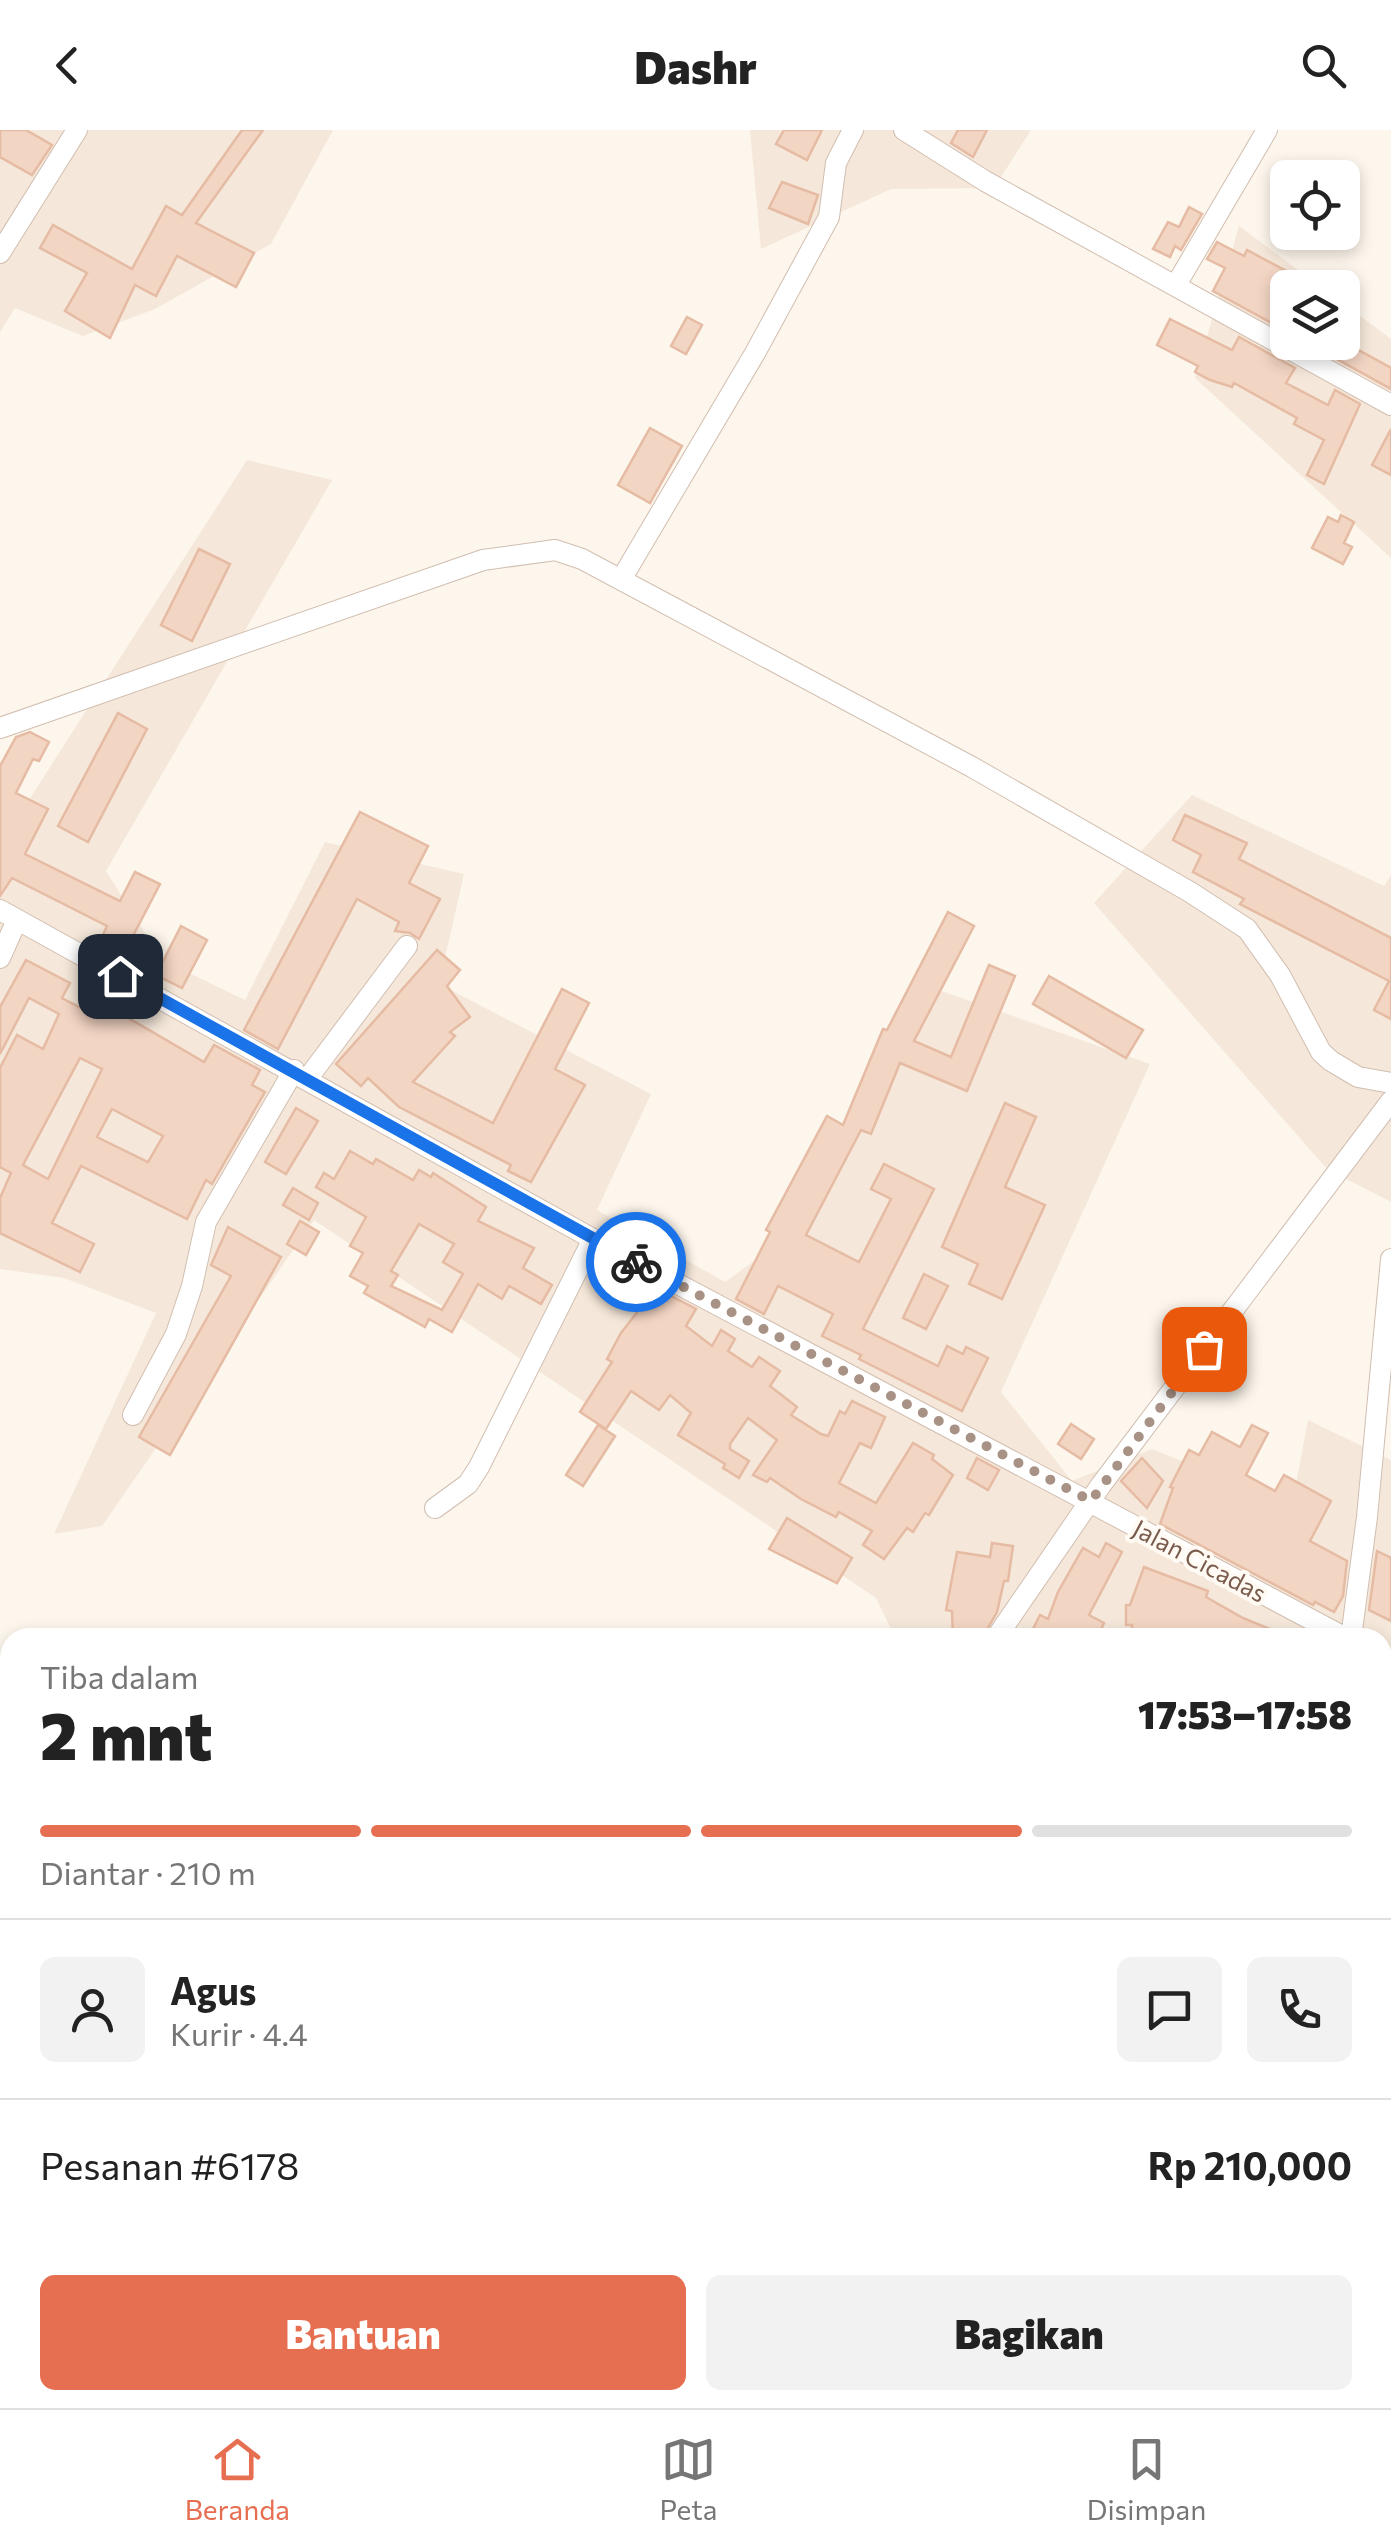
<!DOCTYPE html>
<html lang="id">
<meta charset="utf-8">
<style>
:root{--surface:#fff;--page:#f2f2f2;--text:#222;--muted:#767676;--line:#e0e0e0;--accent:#e76f51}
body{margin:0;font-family:Commissioner,sans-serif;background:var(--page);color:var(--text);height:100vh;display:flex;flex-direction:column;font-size:38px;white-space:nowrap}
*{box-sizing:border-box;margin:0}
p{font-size:32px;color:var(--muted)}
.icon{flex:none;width:55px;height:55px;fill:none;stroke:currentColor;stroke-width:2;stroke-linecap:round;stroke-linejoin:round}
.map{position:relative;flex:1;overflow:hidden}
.drawer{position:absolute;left:0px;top:1498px;width:1392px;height:782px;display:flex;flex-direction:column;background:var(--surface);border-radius:30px 30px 0 0;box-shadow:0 5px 15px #0003}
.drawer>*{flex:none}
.buttons{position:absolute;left:1270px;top:30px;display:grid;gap:20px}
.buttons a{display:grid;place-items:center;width:90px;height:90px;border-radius:15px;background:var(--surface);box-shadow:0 5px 15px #0003;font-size:50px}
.pin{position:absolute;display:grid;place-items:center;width:85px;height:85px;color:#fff;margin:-42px;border-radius:20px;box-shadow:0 5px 15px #0006}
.courier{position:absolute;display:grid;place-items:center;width:100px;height:100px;margin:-50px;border:8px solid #1a73e8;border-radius:50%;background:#fff;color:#222;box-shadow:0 2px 12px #0007}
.summary em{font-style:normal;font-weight:800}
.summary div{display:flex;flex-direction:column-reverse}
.summary{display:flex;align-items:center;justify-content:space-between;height:170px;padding:0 40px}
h1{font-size:65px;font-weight:800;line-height:75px}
.bar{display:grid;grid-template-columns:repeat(4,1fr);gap:15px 10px;align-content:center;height:120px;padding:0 40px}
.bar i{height:12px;border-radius:8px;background:var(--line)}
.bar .current{background:var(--accent)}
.bar p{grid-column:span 4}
.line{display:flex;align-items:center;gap:25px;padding:0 40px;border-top:2px solid var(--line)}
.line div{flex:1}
.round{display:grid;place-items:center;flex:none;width:105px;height:105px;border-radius:15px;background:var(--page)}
.primary-button{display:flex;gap:20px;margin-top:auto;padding:20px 40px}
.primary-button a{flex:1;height:115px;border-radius:15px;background:var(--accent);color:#fff;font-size:40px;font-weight:800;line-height:115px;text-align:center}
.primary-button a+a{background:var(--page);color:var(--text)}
header{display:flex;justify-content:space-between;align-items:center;height:130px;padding:0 40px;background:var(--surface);font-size:45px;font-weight:800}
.menu{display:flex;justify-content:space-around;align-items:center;height:140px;border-top:2px solid var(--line);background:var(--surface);font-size:28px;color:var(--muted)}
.menu a{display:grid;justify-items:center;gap:5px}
.menu .current{color:var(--accent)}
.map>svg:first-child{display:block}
.residential{fill:#f5e8da}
.industrial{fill:#efe9e4}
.building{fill:#f3d5c3;stroke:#e6bba3;stroke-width:2.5;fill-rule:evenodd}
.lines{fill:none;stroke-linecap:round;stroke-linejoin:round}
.street-casing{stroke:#d1beb0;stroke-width:22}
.secondary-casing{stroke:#d6c0b0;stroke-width:30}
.street{stroke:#fff;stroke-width:20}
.secondary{stroke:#fff;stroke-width:28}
.done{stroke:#a89285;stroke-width:10;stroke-dasharray:0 18}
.route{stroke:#1a73e8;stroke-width:12}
.labels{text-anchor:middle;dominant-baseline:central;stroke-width:8;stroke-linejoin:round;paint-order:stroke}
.street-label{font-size:25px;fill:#7a5c4d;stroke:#fffaf3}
</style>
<header><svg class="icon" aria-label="back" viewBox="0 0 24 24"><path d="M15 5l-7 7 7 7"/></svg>Dashr<svg class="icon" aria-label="search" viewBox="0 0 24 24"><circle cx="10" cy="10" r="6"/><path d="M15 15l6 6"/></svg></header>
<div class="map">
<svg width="1391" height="2278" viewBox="0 0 1391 2278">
<rect width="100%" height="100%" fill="#fdf6ec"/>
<g class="residential">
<path d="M0,0H333L271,114L155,179L83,206L15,178L0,202Z"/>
<path d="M750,0H1031L994,58L891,59L761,119Z"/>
<path d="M1239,96L1321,157L1288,158V212H1342L1343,173L1391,209V428L1195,248Z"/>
<path d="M247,330L332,350L106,741L162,830L245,870L325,712L464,744L439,854L651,964L597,1080L725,1152L787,1107L924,855L1150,934L1001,1262L1072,1351L1152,1319L1292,1375L1308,1290L1391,1330V2278H650L604,2270H1382V1508L895,1507L876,1468L314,1090L102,1396L54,1404L156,1183L64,1148L0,1139V715Z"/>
<path d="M1192,665L1384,756L1391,745V1072L1327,1039L1094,773Z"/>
</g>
<path class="industrial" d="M1383,1932L1391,1951V2273L1377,2278H1035L1034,2270H1382Z"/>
<g class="building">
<path d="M0,0H26L52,15L32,45L0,27Z"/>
<path d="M242,0H263L196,93L254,123L236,157L177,126L156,166L135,155L110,208L65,181L87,143L40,118L53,95L132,139L166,76L182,85Z"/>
<path d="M784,0H822L807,30L776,14Z"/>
<path d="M958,0H987L973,27L951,13Z"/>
<path d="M782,52L818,65L808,94L769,78Z"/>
<path d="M1189,77L1202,84L1181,120L1175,116L1170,127L1153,119L1168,92L1179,97Z"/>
<path d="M1217,112L1244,126L1247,120L1292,144L1288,153V202L1213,161L1225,138L1207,129Z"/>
<path d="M687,187L702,195L686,224L671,216Z"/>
<path d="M1170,189L1232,220L1239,207L1295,238L1286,253L1328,275L1335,260L1360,274L1324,354L1307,345L1324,310L1294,294L1297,288L1234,253L1232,257L1210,250L1195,242L1198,236L1157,215Z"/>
<path d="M1306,212H1345L1355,218L1391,238V259Z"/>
<path d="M650,298L682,316L650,373L618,355Z"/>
<path d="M1391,299V345L1372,335Z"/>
<path d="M1341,385L1354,392L1344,413L1352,417L1343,434L1312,418L1328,387L1338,392Z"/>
<path d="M199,419L230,434L192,511L161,495Z"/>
<path d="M118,583L147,599L88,712L58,696Z"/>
<path d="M30,602L49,612L39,631L33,629L16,663L48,679L25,724L120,771L135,742L160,754L126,819L102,807L107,796L12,748L0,766V636L16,607Z"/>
<path d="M360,682L428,716L409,753L440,769L419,809L410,803L395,801L399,792L357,769L278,919L244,900Z"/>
<path d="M1185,685L1247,713L1239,729L1391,808V889L1374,880L1389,851L1240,774L1244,769L1193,742L1201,725L1173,710Z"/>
<path d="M948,782L974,796L914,911L951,927L989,835L1015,846L974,944L967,961L900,933L871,1004L861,1000L806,1105L859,1132L891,1069L871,1059L884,1034L934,1059L863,1199L938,1236L947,1216L963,1224L966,1217L988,1228L962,1281L859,1229L861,1225L822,1206L833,1184L778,1156L764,1184L736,1169L770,1102L766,1100L827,986L843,995L883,899L887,900Z"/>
<path d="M181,796L207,810L182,858L156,845Z"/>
<path d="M437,820L460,840L447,856L470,887L450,902L455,906L413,952L493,993L562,859L589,873L555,939L585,955L531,1052L508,1041L511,1035L399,977L368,948L361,956L336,934Z"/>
<path d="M26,830L70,853L62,868L94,885L101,872L204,932L214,915L260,940L252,955L265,962L212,1054L206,1050L187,1089L81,1036L52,1093L94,1114L80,1142L0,1103V1068L11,1043L0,1037V938L17,905L43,919L59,884L29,868L0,924V877ZM80,928L102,939L48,1049L23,1035ZM112,979L163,1006L148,1032L97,1007Z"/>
<path d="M1049,846L1143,900L1126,928L1033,874Z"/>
<path d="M1005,973L1036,987L1005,1057L1045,1075L1002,1169L969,1154L978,1134L942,1117Z"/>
<path d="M296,978L318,991L286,1044L265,1032Z"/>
<path d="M350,1021L373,1034L376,1029L413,1050L419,1040L431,1047L433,1043L486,1077L478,1091L534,1118L523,1138L552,1155L541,1174L509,1156L502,1169L478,1154L452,1202L429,1189L425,1197L364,1163L368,1156L350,1146L363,1123L350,1116L366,1087L316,1057L324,1043L334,1049ZM419,1094L454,1114L443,1132L463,1144L442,1180L391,1156L398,1145L391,1141Z"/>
<path d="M293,1058L318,1073L309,1090L283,1075Z"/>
<path d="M300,1091L319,1102L306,1125L287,1114Z"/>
<path d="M228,1097L281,1127L170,1325L139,1307L231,1146L211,1135Z"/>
<path d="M924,1144L948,1156L926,1199L903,1188Z"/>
<path d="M656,1158L696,1179L686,1196L712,1216L721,1200L735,1209L728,1221L752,1237L759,1227L780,1241L770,1256L797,1277L791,1285L821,1304L828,1306L840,1281L845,1284L852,1271L885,1287L871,1318L860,1313L839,1353L876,1373L913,1313L934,1325L932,1329L953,1345L929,1385L925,1383L913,1402L907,1398L884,1429L863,1415L872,1401L839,1382L836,1387L801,1369L770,1348L767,1352L753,1345L777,1310L748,1288L730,1314V1319L749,1331L739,1348L723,1338L725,1334L678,1305L691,1283L670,1265L659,1280L631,1261L606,1299L580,1282L612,1232L607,1229L621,1203Z"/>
<path d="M1071,1294L1094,1309L1081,1329L1058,1314Z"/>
<path d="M598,1295L615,1306L583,1356L566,1345Z"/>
<path d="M1252,1295L1268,1303L1246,1345L1275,1361L1284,1345L1331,1371L1310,1411L1347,1431L1343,1466L1334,1482L1315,1472L1313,1475L1160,1394L1173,1358L1170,1357L1189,1320L1199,1325L1212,1302L1240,1317Z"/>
<path d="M977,1328L999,1340L988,1360L967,1348Z"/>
<path d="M1142,1328L1163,1351L1147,1378L1121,1351Z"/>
<path d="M787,1388L852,1428L837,1453L769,1419Z"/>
<path d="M992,1413L1013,1416L1008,1451H1004L997,1482L982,1508H953L952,1481L946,1480L957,1422L990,1427Z"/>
<path d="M1106,1413L1122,1422L1089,1485L1104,1493L1097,1508H1047L1032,1501L1040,1485L1048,1489L1058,1462L1083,1418L1099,1427Z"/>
<path d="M1377,1421L1391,1428V1491L1369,1480Z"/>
<path d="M1144,1437L1208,1461L1206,1467L1243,1488L1292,1508H1196L1177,1501H1148V1508H1131L1132,1495H1126V1475H1130Z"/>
</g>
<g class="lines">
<g class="street-casing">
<g id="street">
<path d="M904,0L985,51L1391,275"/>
<path d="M0,123L77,0"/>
<path d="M1176,155L1267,0"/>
<path d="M622,448L755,223L829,87L836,33L853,0"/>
<path d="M0,598L483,430L555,420L582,429L972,637L1190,762L1247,799L1280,845L1321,922L1331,931L1358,947L1391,953"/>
<path d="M0,780L593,1109L1346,1508"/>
<path d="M0,828L17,790"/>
<path d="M308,948L407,816"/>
<path d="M133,1285L176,1204L192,1156L206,1092L294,940"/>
<path d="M435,1378L468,1354L479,1337L593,1109"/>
<path d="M996,1508L1101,1355L1391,971"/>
<path d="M1351,1508L1367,1387L1391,1129"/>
<path d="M1382,1529L1391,1534"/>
<path d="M1382,1842L1391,1862"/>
</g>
</g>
<g class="secondary-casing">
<g id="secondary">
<path d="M1382,1880L1391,1878"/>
<path d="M1019,2270V2278"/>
</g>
</g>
<use href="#street" class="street"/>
<use href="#secondary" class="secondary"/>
</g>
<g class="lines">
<path class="done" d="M636,1132L1091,1371L1204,1219"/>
<path class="route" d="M120,846L636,1132"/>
</g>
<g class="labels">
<g class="street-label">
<text transform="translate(1200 1430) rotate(28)">Jalan Cicadas</text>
</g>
</g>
</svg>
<div class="buttons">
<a><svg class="icon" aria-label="locate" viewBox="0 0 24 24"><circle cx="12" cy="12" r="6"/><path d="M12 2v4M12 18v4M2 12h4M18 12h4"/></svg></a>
<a><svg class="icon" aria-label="layers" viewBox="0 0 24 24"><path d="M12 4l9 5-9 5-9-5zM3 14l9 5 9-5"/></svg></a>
</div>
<div class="pin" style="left:1204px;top:1219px;background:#ea580c"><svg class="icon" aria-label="bag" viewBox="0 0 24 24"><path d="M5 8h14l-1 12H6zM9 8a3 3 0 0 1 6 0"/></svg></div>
<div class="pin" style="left:120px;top:846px;background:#1f2937"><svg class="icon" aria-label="home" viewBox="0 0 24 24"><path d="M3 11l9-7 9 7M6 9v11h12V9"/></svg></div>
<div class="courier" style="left:636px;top:1132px"><svg class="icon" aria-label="bike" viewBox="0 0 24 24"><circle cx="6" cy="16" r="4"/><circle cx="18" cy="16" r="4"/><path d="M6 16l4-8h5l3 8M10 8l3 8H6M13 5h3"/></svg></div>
<section class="drawer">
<div class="summary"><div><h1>2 mnt</h1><p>Tiba dalam</p></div><em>17:53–17:58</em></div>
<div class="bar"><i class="current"></i><i class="current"></i><i class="current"></i><i></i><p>Diantar · 210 m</p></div>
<div class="line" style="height:180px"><a class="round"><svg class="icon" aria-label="person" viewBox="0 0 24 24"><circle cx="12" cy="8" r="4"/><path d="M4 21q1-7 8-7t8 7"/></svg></a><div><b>Agus</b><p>Kurir · 4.4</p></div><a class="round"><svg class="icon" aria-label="chat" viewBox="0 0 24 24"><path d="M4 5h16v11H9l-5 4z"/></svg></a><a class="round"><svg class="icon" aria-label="phone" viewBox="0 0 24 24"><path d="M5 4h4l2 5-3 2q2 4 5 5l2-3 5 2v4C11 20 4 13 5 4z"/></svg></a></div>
<div class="line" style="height:130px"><div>Pesanan #6178</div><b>Rp 210,000</b></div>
<div class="primary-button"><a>Bantuan</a><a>Bagikan</a></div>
</section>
</div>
<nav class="menu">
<a class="current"><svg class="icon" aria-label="home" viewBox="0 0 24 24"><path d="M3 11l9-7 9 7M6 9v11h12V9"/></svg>Beranda</a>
<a><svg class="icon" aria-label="map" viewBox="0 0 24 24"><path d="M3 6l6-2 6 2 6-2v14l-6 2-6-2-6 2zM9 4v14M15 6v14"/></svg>Peta</a>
<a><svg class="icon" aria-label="saved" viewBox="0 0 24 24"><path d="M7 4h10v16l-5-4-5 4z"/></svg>Disimpan</a>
</nav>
